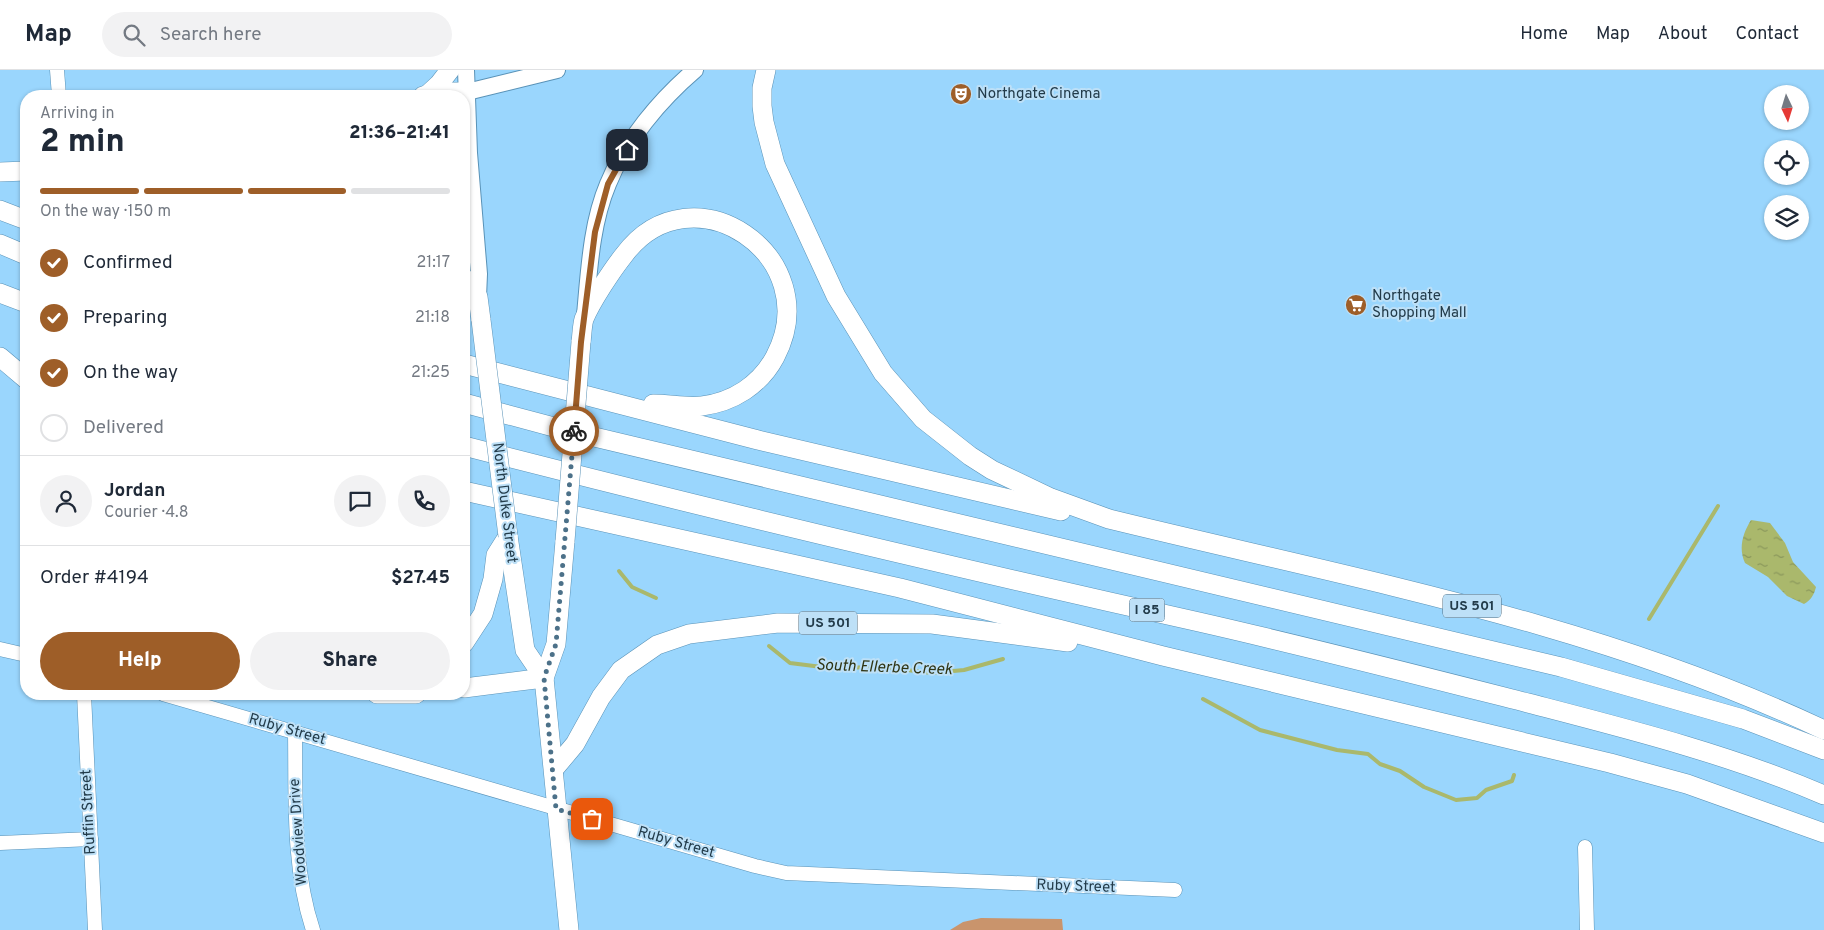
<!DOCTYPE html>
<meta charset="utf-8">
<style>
:root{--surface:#fff;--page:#f2f2f3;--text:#1f2937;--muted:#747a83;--line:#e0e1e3;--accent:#9e5e28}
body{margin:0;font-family:Overpass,sans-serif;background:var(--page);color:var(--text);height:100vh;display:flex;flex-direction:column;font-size:19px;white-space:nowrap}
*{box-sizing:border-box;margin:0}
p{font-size:16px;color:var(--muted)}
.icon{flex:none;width:28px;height:28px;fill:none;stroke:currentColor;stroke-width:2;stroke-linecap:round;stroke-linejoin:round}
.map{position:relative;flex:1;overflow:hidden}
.sheet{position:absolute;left:20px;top:20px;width:450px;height:610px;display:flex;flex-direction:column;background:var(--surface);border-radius:20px;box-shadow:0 1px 4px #0004}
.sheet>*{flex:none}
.needle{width:32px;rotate:176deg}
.buttons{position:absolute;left:1764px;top:15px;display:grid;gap:10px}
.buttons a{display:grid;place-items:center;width:45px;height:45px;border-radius:50%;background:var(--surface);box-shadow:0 1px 4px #0004;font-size:25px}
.pin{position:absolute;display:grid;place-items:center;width:42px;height:42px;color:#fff;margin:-21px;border-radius:10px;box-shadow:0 2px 8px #0006}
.courier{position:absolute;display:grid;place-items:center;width:50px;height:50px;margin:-25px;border:4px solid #9e5e28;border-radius:50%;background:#fff;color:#222;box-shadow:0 1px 6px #0007}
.headline em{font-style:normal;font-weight:800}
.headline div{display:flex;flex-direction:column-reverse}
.headline{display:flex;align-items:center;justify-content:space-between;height:85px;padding:0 20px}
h1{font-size:32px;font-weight:800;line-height:38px}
.bar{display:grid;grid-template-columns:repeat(4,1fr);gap:8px 5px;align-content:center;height:60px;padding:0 20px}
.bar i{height:6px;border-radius:4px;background:var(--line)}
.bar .active{background:var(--accent)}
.bar p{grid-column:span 4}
.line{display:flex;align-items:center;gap:12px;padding:0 20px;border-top:1px solid var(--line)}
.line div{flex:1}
.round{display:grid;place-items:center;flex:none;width:52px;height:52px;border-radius:26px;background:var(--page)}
ol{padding:0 20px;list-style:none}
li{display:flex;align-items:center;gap:15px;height:55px}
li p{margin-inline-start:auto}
li .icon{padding:5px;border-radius:50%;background:var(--accent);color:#fff;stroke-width:4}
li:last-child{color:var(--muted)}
li i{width:28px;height:28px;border:2px solid var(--line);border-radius:50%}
.primary-button{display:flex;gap:10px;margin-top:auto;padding:10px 20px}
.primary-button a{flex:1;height:58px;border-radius:30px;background:var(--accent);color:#fff;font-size:20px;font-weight:800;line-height:58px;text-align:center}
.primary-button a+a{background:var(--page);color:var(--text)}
header{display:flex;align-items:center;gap:30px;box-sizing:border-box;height:70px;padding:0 25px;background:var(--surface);border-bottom:1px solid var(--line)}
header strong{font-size:24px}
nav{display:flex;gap:28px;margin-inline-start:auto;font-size:18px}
.search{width:350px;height:45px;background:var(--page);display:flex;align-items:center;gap:12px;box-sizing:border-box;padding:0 18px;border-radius:28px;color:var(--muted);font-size:19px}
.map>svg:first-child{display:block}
.pitch{fill:#c9946c}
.water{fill:url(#water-ripples)}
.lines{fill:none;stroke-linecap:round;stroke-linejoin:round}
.stream{stroke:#aab86c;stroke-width:4}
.minor-casing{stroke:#5992b7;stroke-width:15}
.major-casing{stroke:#5992b7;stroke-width:18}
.highway-casing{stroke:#5992b7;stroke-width:20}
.minor{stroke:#fff;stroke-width:14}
.major{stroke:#fff;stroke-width:16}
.highway{stroke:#fff;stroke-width:19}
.highway-bridge-casing{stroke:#5992b7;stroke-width:20;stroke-linecap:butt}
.highway-bridge{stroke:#fff;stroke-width:19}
.done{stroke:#4c7189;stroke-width:5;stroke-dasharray:0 9}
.route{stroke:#9e5e28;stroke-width:6}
.labels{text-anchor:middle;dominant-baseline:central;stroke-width:4;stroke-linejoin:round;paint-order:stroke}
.shield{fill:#bde0f7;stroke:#506c7e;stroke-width:1}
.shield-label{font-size:14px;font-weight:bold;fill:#223b4a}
.poi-label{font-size:15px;fill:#223b4a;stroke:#bde0f7;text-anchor:start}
.street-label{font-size:15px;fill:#223b4a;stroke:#bde0f7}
.water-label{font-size:16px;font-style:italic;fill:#2f3413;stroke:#bde0f7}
</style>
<header>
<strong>Map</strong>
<div class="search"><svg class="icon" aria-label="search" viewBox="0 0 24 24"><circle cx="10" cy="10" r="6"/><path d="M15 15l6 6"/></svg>Search here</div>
<nav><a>Home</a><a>Map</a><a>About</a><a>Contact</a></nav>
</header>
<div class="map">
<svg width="1824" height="860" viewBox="0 0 1824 860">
<defs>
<pattern id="water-ripples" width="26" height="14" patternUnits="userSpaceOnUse" patternTransform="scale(1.25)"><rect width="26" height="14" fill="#aab86c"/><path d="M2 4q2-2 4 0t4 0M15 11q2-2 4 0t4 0" fill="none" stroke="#8a975b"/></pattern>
</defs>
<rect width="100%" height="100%" fill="#9ad6fd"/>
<path class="pitch" d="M981,848L1062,849L1063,860H950L963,852Z"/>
<path class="water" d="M1751,450L1770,453L1785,473L1793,492L1816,517C1814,525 1811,530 1804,534L1787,526L1768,507L1745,493C1738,478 1743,463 1751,450Z"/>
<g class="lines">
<g class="stream">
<path d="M619,501L632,517L656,528"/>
<path d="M1649,549L1718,436"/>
<path d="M769,576L790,593L830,598L882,597L932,603L964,600L1003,589"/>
<path d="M1203,629L1260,660L1337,680L1368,684L1380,694L1400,701L1424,717L1456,730L1477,728L1486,720L1512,711L1514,705"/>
</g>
<g class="minor-casing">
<g id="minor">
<path d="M57,0L59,26"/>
<path d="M0,579L26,585"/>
<path d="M84,624L95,860"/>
<path d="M163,624L755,796L786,803L1175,820"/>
<path d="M295,662C296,727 292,797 313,860"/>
<path d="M0,773L91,769"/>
<path d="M1585,777L1587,860"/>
</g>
</g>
<g class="major-casing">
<g id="major">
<path d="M466,0L469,83L479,204L478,227"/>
<path d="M467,22L557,0"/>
<path d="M585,245C589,202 591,154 608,114C625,71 661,29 695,0"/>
</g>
</g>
<g class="highway-casing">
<g id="highway">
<path d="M766,0L762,18V36L764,52L775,94L836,226L883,303L923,349L970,386L992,400L1051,428L1109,449C1350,508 1598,553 1824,660"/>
<path d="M423,26L450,22H467"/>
<path d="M426,26L439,14L450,0"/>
<path d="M0,102L26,101"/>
<path d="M0,140L26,150"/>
<path d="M0,174L26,185"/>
<path d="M464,208L478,227L481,250"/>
<path d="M0,223L26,233"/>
<path d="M581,272C582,265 582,256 584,249C591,232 612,200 624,185C692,94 828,187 775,287C760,315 733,332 702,336C686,338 670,334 653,334"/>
<path d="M0,287L26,309"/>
<path d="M464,294L758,370L1061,441"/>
<path d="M464,333L565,360L1561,597L1743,649L1824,680"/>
<path d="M464,376C708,439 953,497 1199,552C1309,577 1418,605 1528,633C1628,659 1728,684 1824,725"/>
<path d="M464,421L900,518L1163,586L1610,693L1687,714L1824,763"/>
<path d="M508,466L525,580L544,608L569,860"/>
<path d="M464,573L483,544L493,509L496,485L508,466"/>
<path d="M544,608L556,574L565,471"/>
<path d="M464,618L544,608"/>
<path d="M377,624H416"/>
<path d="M554,699L575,674L601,627L621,600L657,575L689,564L778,553L932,554L1068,572"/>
</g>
</g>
<use href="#minor" class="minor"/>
<use href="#major" class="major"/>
<use href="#highway" class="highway"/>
<g class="highway-bridge-casing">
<g id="highway-bridge">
<path d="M481,250L508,466"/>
<path d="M565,471L581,272"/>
</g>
</g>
<use href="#highway-bridge" class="highway-bridge"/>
</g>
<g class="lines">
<path class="done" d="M574,361L556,574L544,608L556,739L592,749"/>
<path class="route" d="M574,361L581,272L595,162L608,114L627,80"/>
</g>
<defs>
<g id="theatre-disc" transform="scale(1.125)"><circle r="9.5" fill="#9e5e28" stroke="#bde0f7"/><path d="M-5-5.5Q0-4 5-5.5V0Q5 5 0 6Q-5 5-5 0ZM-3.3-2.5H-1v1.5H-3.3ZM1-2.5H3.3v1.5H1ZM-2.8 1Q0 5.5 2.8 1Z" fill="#fff"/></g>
<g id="supermarket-disc" transform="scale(1.125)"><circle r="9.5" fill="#9e5e28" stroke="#bde0f7"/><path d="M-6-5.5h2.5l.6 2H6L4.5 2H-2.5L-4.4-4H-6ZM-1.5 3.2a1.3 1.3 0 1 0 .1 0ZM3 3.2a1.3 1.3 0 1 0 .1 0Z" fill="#fff"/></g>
</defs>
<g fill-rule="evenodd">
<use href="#theatre-disc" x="961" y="24"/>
<use href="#supermarket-disc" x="1356" y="235"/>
</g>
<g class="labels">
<g class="shield">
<rect x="1443" y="524.5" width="58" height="23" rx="4"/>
<rect x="1129.5" y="528.5" width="35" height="23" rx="4"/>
<rect x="799" y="541.5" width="58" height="23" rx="4"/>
</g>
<g class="shield-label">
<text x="1472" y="536">US 501</text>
<text x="1147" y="540">I 85</text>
<text x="828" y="553">US 501</text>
</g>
<g class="poi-label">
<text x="977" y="24">Northgate Cinema</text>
<text x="1372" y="226">Northgate<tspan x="1372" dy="17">Shopping Mall</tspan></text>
</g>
<g class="street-label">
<text transform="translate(504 433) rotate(83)">North Duke Street</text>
<text transform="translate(287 660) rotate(16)">Ruby Street</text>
<text transform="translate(89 742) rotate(-93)">Ruffin Street</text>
<text transform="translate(299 762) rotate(-94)">Woodview Drive</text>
<text transform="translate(676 773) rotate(16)">Ruby Street</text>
<text transform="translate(1076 817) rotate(2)">Ruby Street</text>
</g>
<g class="water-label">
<text transform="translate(884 598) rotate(2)">South Ellerbe Creek</text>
</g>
</g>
</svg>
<div class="buttons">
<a><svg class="needle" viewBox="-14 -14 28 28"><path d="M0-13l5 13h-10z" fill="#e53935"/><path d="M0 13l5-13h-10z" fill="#747a83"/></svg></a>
<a><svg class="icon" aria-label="locate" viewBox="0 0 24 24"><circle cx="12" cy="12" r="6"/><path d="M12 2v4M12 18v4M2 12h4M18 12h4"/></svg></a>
<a><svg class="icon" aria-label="layers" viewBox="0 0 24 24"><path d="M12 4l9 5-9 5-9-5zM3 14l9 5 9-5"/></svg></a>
</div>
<div class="pin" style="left:592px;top:749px;background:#ea580c"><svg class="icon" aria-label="bag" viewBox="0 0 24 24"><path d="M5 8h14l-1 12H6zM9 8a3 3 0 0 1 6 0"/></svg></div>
<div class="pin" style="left:627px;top:80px;background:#1f2937"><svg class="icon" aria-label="home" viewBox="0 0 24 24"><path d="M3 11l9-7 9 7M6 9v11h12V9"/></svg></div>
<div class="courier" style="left:574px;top:361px"><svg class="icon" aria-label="bike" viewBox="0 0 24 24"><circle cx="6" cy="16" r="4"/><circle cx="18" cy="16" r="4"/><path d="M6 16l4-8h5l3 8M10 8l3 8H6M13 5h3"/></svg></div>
<section class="sheet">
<div class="headline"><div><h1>2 min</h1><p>Arriving in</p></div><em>21:36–21:41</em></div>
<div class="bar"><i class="active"></i><i class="active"></i><i class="active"></i><i></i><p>On the way · 150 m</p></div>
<ol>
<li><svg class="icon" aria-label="check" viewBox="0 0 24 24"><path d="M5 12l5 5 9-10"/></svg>Confirmed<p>21:17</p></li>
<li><svg class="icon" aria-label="check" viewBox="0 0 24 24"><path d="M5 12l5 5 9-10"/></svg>Preparing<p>21:18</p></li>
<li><svg class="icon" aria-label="check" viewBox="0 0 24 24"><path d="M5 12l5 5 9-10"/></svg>On the way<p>21:25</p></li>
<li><i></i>Delivered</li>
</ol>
<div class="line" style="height:90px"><a class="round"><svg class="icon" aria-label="person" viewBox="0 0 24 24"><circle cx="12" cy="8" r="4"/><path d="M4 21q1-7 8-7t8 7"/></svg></a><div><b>Jordan</b><p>Courier · 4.8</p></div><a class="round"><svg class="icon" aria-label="chat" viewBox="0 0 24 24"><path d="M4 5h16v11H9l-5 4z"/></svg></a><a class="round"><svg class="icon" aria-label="phone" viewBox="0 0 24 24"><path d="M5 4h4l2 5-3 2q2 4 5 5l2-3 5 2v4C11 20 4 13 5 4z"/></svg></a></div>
<div class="line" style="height:65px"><div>Order #4194</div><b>$27.45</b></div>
<div class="primary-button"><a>Help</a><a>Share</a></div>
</section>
</div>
